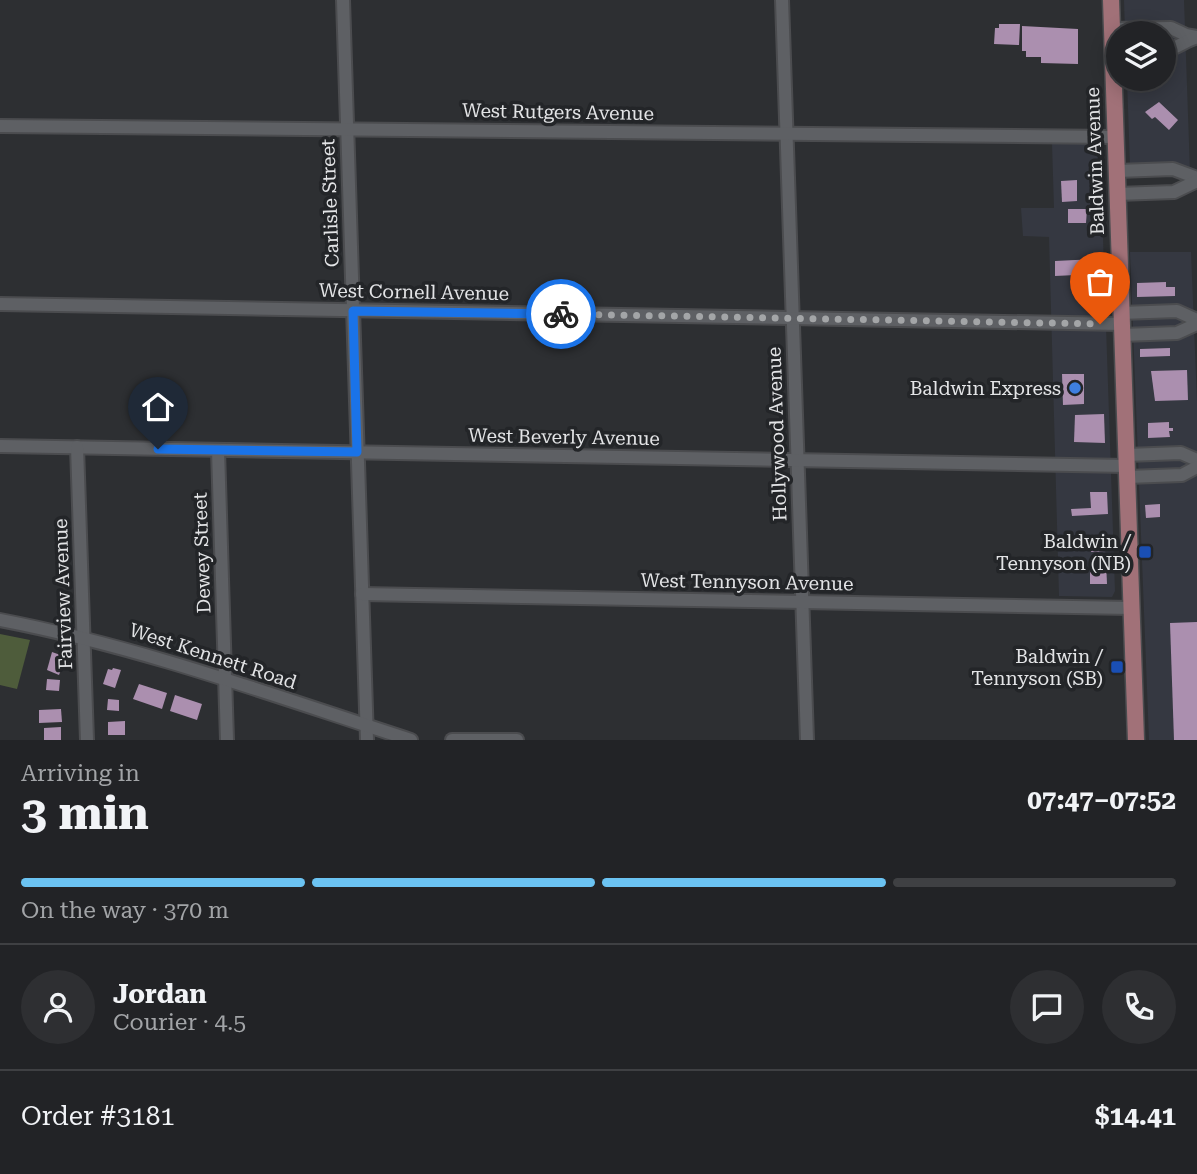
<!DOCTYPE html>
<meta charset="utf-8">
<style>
:root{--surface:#222326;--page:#2e2f32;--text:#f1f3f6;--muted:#a2a4a7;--line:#3f4043;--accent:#6bc3f2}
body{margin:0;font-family:"Roboto Serif",serif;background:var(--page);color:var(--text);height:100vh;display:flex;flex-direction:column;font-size:26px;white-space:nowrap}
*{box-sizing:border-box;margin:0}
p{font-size:23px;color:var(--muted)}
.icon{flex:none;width:38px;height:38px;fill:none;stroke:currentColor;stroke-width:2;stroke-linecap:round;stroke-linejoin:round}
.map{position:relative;height:740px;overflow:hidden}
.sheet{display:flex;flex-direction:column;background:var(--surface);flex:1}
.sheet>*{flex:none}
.buttons{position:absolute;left:1106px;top:21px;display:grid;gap:14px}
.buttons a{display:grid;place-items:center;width:70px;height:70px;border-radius:50%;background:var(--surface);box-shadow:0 4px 18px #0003,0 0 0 2px var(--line);font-size:35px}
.pin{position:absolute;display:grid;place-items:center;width:60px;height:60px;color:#fff;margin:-72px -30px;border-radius:50% 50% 50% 0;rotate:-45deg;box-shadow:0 0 7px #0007}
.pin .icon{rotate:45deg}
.courier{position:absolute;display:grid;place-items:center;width:70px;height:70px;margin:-35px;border:5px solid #1a73e8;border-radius:50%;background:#fff;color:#222;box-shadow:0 2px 9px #0007}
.head em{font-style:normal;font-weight:700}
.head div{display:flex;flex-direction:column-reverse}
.head{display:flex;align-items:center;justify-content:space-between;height:119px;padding:0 21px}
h1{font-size:46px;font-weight:700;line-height:52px}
.bar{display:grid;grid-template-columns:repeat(4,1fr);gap:10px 7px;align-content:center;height:84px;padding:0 21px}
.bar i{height:9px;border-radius:5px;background:var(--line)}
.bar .current{background:var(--accent)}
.bar p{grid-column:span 4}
.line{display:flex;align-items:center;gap:18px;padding:0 21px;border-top:2px solid var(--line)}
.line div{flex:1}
.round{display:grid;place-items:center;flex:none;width:74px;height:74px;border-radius:37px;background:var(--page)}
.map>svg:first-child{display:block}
.built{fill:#353841}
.green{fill:#4e5c3b}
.building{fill:#ab8faf}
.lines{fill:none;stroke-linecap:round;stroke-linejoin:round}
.minor-casing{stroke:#4b4c4f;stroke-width:16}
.major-casing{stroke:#4b4c4f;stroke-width:19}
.minor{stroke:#5e6064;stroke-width:12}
.major{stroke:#a17178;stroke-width:16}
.done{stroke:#a3a5a7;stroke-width:7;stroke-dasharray:0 12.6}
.route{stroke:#1a73e8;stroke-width:9}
.shop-dot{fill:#3f7fe0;stroke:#232528;stroke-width:2.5}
.transit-dot{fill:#1a4fb4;stroke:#232528;stroke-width:2.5}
.labels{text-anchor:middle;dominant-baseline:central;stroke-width:7;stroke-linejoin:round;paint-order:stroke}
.street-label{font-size:19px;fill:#e3e4e6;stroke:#232528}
.poi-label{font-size:19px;fill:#e3e4e6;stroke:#232528;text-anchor:end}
</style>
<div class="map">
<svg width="1197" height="740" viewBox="0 0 1197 740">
<rect width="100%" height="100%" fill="#2d2f32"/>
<g class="built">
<path d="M1124,0H1184L1190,172L1130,166L1127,79H1164V33H1125Z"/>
<path d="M1052,143H1092L1100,149L1115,591L1112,597L1059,596L1049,237L1023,236L1021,208H1054Z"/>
<path d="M1130,252H1191L1197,401V740H1149Z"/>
</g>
<path class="green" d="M0,634L30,640L17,689L0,685Z"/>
<g class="building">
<path d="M999,24H1020L1019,45L994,44L995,28H999Z"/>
<path d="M1022,26L1078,29V64L1041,63V57H1026V51H1022Z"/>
<path d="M1159,102L1178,120L1169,130L1155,117L1152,119L1145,112Z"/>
<path d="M1077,180V201L1062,202L1061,181Z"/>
<path d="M1068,209H1087L1086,223H1068Z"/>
<path d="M1096,259L1097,274L1055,276V261Z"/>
<path d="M1166,282V287H1175V296L1137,297V283Z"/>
<path d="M1170,348V356L1140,357V349Z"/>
<path d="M1187,370L1188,400L1155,401L1151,371Z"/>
<path d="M1062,374H1084V404L1063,405Z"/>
<path d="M1104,414L1105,443L1074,442L1075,415Z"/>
<path d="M1169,422V428H1173V431H1169L1170,437L1148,438V423Z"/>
<path d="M1090,492H1107L1108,514L1072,516L1071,509L1091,508Z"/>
<path d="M1160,504V517L1146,518L1145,505Z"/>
<path d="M1090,538H1108L1109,551L1091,552Z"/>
<path d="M1106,561L1107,584H1090V562Z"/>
<path d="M1197,622V740H1174L1170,623Z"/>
<path d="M52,652L66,657L59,675L47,670Z"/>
<path d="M113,668L121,670L115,688L103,684L108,669L112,670Z"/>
<path d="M47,679L60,680L59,691L46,690Z"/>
<path d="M139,684L167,693L162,709L133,699Z"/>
<path d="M175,695L202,704L197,720L170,711Z"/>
<path d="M108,699L119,700V711L107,710Z"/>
<path d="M61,709L62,722L39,723V710Z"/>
<path d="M125,721V735H108V722Z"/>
<path d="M61,727V740H44V728Z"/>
</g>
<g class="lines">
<g class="minor-casing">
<g id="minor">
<path d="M343,0L367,740"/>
<path d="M782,0L807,740"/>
<path d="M1112,29L1171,28L1186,35L1197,37"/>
<path d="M1164,50C1176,50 1184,41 1195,38"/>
<path d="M0,126L1116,137"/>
<path d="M1117,171L1173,169L1197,178"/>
<path d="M1117,194L1174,192L1197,181"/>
<path d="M0,304L1122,324"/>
<path d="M1121,313L1177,311L1197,320"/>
<path d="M1122,335L1177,333L1197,324"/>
<path d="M0,446L1126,466"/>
<path d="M77,447L87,740"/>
<path d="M218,450L227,740"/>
<path d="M1126,455L1181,453L1197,460"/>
<path d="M1127,477L1182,475L1197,467"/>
<path d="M362,594L1131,608"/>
<path d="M0,620C141,647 275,696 411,740"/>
<path d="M452,740H517"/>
</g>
</g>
<g class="major-casing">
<path id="major" d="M1111,0L1136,740"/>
</g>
<use href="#minor" class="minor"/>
<use href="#major" class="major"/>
</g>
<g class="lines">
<path class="done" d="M561,314L1100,324"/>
<path class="route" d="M158,449L357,452L353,311L561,314"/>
</g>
<circle class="shop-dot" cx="1075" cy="388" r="7"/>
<g class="transit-dot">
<rect x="1138" y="545" width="14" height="14" rx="3.5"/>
<rect x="1110" y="660" width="14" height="14" rx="3.5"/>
</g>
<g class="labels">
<g class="street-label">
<text transform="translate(558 112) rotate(1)">West Rutgers Avenue</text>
<text transform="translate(1095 161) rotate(-92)">Baldwin Avenue</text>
<text transform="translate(330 203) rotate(-92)">Carlisle Street</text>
<text transform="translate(414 292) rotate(1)">West Cornell Avenue</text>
<text transform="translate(777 434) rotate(-92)">Hollywood Avenue</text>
<text transform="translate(564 437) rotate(1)">West Beverly Avenue</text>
<text transform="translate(202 553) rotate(-92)">Dewey Street</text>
<text transform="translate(747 582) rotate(1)">West Tennyson Avenue</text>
<text transform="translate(63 594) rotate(-92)">Fairview Avenue</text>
<text transform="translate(213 656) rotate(18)">West Kennett Road</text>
</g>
<g class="poi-label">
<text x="1061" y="388">Baldwin Express</text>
<text x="1131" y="541">Baldwin /<tspan x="1131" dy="22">Tennyson (NB)</tspan></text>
<text x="1103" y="656">Baldwin /<tspan x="1103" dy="22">Tennyson (SB)</tspan></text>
</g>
</g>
</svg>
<div class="buttons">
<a><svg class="icon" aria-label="layers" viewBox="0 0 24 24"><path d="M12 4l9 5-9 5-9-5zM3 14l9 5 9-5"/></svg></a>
</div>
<div class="pin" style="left:1100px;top:324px;background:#ea580c"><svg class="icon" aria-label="bag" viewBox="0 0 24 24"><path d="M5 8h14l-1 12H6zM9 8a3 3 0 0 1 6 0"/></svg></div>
<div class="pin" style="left:158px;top:449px;background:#1f2937"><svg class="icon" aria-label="home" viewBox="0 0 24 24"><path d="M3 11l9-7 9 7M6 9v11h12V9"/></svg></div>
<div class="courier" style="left:561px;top:314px"><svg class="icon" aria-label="bike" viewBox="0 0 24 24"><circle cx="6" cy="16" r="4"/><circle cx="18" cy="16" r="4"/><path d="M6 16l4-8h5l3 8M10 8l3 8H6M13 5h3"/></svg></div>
</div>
<section class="sheet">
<div class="head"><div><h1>3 min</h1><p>Arriving in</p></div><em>07:47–07:52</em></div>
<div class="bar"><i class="current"></i><i class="current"></i><i class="current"></i><i></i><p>On the way · 370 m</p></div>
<div class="line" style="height:126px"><a class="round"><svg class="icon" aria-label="person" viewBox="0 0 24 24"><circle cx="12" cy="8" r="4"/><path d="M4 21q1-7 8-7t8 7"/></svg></a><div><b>Jordan</b><p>Courier · 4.5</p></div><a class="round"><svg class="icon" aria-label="chat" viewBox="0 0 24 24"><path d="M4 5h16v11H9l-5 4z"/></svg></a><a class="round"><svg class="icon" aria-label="phone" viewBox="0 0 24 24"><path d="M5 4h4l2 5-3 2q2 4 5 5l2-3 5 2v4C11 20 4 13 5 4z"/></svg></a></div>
<div class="line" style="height:91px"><div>Order #3181</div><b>$14.41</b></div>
</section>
